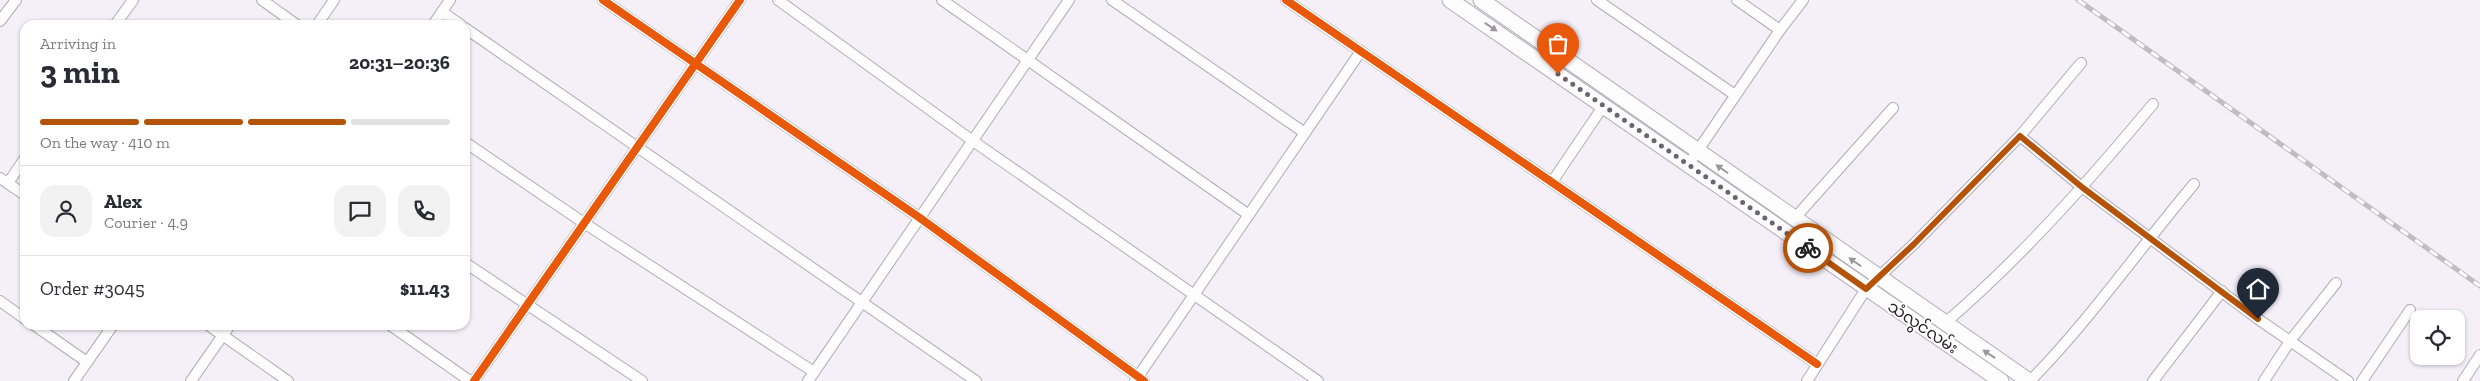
<!DOCTYPE html>
<meta charset="utf-8">
<style>
:root{--surface:#fff;--page:#f2f2f3;--text:#2b2b33;--muted:#7c7c81;--line:#e1e1e2;--accent:#b45309}
body{margin:0;font-family:"Zilla Slab","Noto Sans Myanmar",serif;background:var(--page);color:var(--text);height:100vh;display:flex;flex-direction:column;font-size:19px;white-space:nowrap}
*{box-sizing:border-box;margin:0}
p{font-size:16px;color:var(--muted)}
.icon{flex:none;width:28px;height:28px;fill:none;stroke:currentColor;stroke-width:2;stroke-linecap:round;stroke-linejoin:round}
.map{position:relative;flex:1;overflow:hidden}
.sheet{position:absolute;left:20px;top:20px;width:450px;height:310px;display:flex;flex-direction:column;background:var(--surface);border-radius:15px;box-shadow:0 1px 4px #0004}
.sheet>*{flex:none}
.controls{position:absolute;left:2410px;top:310px;display:grid;gap:10px}
.controls a{display:grid;place-items:center;width:55px;height:55px;border-radius:10px;background:var(--surface);box-shadow:0 1px 4px #0004;font-size:25px}
.pin{position:absolute;display:grid;place-items:center;width:42px;height:42px;color:#fff;margin:-51px -21px;border-radius:50% 50% 50% 0;rotate:-45deg;box-shadow:0 0 5px #0007}
.pin .icon{rotate:45deg}
.courier{position:absolute;display:grid;place-items:center;width:50px;height:50px;margin:-25px;border:4px solid #b45309;border-radius:50%;background:#fff;color:#222;box-shadow:0 1px 6px #0007}
.overview em{font-style:normal;font-weight:800}
.overview div{display:flex;flex-direction:column-reverse}
.overview{display:flex;align-items:center;justify-content:space-between;height:85px;padding:0 20px}
h1{font-size:32px;font-weight:800;line-height:38px}
.bar{display:grid;grid-template-columns:repeat(4,1fr);gap:8px 5px;align-content:center;height:60px;padding:0 20px}
.bar i{height:6px;border-radius:4px;background:var(--line)}
.bar .on{background:var(--accent)}
.bar p{grid-column:span 4}
.line{display:flex;align-items:center;gap:12px;padding:0 20px;border-top:1px solid var(--line)}
.line div{flex:1}
.round{display:grid;place-items:center;flex:none;width:52px;height:52px;border-radius:15px;background:var(--page)}
.map>svg:first-child{display:block}
.lines{fill:none;stroke-linecap:round;stroke-linejoin:round}
.minor-casing{stroke:#b2acb6;stroke-width:12}
.primary-casing{stroke:#b2acb6;stroke-width:17}
.minor{stroke:#fefdfe;stroke-width:10}
.primary{stroke:#fefdfe;stroke-width:15}
.rail-casing{stroke:#bfbdc0;stroke-width:5}
.rail{stroke:#fff;stroke-width:3;stroke-dasharray:9;stroke-linecap:butt}
.cycleway-casing{stroke:#fff;stroke-width:11}
.cycleway{stroke:#e8590c;stroke-width:8}
.oneway{fill:#9b979c}
.done{stroke:#6c656f;stroke-width:5;stroke-dasharray:0 9}
.route{stroke:#b45309;stroke-width:6}
.labels{text-anchor:middle;dominant-baseline:central;stroke-width:4;stroke-linejoin:round;paint-order:stroke}
.street-label{font-size:16px;fill:#221b25;stroke:#fff}
</style>
<div class="map">
<svg width="2480" height="381" viewBox="0 0 2480 381">
<rect width="100%" height="100%" fill="#f5eff8"/>
<g class="lines">
<g class="minor-casing">
<g id="minor">
<path d="M262,0L297,25"/>
<path d="M603,0L920,218L1144,381"/>
<path d="M778,0L973,141L1318,381"/>
<path d="M942,0L1249,215"/>
<path d="M1112,0L1305,133"/>
<path d="M1286,0L1817,364"/>
<path d="M1597,0L1735,95"/>
<path d="M1737,0L1780,30"/>
<path d="M442,12L461,25"/>
<path d="M0,21L16,0"/>
<path d="M115,25L133,0"/>
<path d="M317,25L334,0"/>
<path d="M433,25L450,0"/>
<path d="M465,28L976,381"/>
<path d="M2020,136L2083,188L2258,319L2348,381"/>
<path d="M465,142L584,223L814,372"/>
<path d="M1688,165L1780,30L1803,0"/>
<path d="M0,178L25,195"/>
<path d="M1552,182L1604,105"/>
<path d="M8,183L25,158"/>
<path d="M1794,219L1893,108"/>
<path d="M465,263L642,381"/>
<path d="M0,301L25,319"/>
<path d="M1945,323C2022,257 2088,182 2153,104"/>
<path d="M34,325L87,362"/>
<path d="M208,325L288,381"/>
<path d="M390,325L470,381"/>
<path d="M74,381L113,325"/>
<path d="M191,381L230,325"/>
<path d="M474,381L740,0"/>
<path d="M808,381L1069,0"/>
<path d="M1135,381L1361,51"/>
<path d="M1807,381L1866,289L1914,244L2020,136L2081,63"/>
<path d="M2030,381C2090,320 2139,249 2194,184"/>
<path d="M2153,381L2222,291"/>
<path d="M2264,381L2290,341L2336,283"/>
<path d="M2362,381L2410,310"/>
<path d="M2463,381L2480,355"/>
</g>
</g>
<g class="primary-casing">
<g id="primary">
<path d="M1450,0L2001,381"/>
<path d="M1481,0L2029,381"/>
</g>
</g>
<use href="#minor" class="minor"/>
<use href="#primary" class="primary"/>
<g class="rail-casing">
<path id="rail" d="M2078,0L2480,286"/>
</g>
<use href="#rail" class="rail"/>
<g class="cycleway-casing">
<g id="cycleway">
<path d="M603,0L920,218L1144,381"/>
<path d="M1286,0L1817,364"/>
<path d="M474,381L740,0"/>
</g>
</g>
<use href="#cycleway" class="cycleway"/>
</g>
<defs><path id="oneway-solid" d="M-6-.8H1V-3.2L6.5 0L1 3.2V.8H-6Z" transform="scale(1.25)"/></defs>
<g class="oneway">
<use href="#oneway-solid" transform="translate(1491 27) rotate(34)"/>
<use href="#oneway-solid" transform="translate(1722 169) rotate(-145)"/>
<use href="#oneway-solid" transform="translate(1855 262) rotate(-145)"/>
<use href="#oneway-solid" transform="translate(1989 354) rotate(-146)"/>
</g>
<g class="lines">
<path class="done" d="M1558,74L1808,248"/>
<path class="route" d="M1808,248L1866,289L1914,244L2020,136L2083,188L2258,319"/>
</g>
<g class="labels">
<g class="street-label">
<text transform="translate(1923 327) rotate(34)">သံလွင်လမ်း</text>
</g>
</g>
</svg>
<div class="controls">
<a><svg class="icon" aria-label="locate" viewBox="0 0 24 24"><circle cx="12" cy="12" r="6"/><path d="M12 2v4M12 18v4M2 12h4M18 12h4"/></svg></a>
</div>
<div class="pin" style="left:1558px;top:74px;background:#ea580c"><svg class="icon" aria-label="bag" viewBox="0 0 24 24"><path d="M5 8h14l-1 12H6zM9 8a3 3 0 0 1 6 0"/></svg></div>
<div class="pin" style="left:2258px;top:319px;background:#1f2937"><svg class="icon" aria-label="home" viewBox="0 0 24 24"><path d="M3 11l9-7 9 7M6 9v11h12V9"/></svg></div>
<div class="courier" style="left:1808px;top:248px"><svg class="icon" aria-label="bike" viewBox="0 0 24 24"><circle cx="6" cy="16" r="4"/><circle cx="18" cy="16" r="4"/><path d="M6 16l4-8h5l3 8M10 8l3 8H6M13 5h3"/></svg></div>
<section class="sheet">
<div class="overview"><div><h1>3 min</h1><p>Arriving in</p></div><em>20:31–20:36</em></div>
<div class="bar"><i class="on"></i><i class="on"></i><i class="on"></i><i></i><p>On the way · 410 m</p></div>
<div class="line" style="height:90px"><a class="round"><svg class="icon" aria-label="person" viewBox="0 0 24 24"><circle cx="12" cy="8" r="4"/><path d="M4 21q1-7 8-7t8 7"/></svg></a><div><b>Alex</b><p>Courier · 4.9</p></div><a class="round"><svg class="icon" aria-label="chat" viewBox="0 0 24 24"><path d="M4 5h16v11H9l-5 4z"/></svg></a><a class="round"><svg class="icon" aria-label="phone" viewBox="0 0 24 24"><path d="M5 4h4l2 5-3 2q2 4 5 5l2-3 5 2v4C11 20 4 13 5 4z"/></svg></a></div>
<div class="line" style="height:65px"><div>Order #3045</div><b>$11.43</b></div>
</section>
</div>
